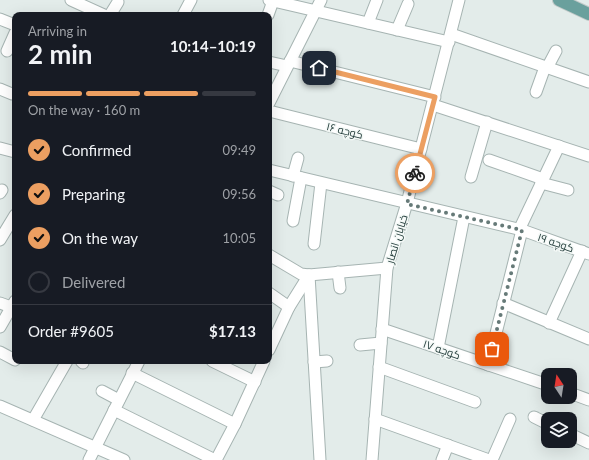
<!DOCTYPE html>
<meta charset="utf-8">
<style>
:root{--surface:#171b24;--page:#242831;--text:#f1f3f6;--muted:#9ea1a6;--line:#363941;--accent:#ec9f61}
body{margin:0;font-family:Lato,Cairo,sans-serif;background:var(--page);color:var(--text);height:100vh;display:flex;flex-direction:column;font-size:15px;white-space:nowrap}
*{box-sizing:border-box;margin:0}
p{font-size:13px;color:var(--muted)}
.icon{flex:none;width:22px;height:22px;fill:none;stroke:currentColor;stroke-width:2;stroke-linecap:round;stroke-linejoin:round}
.map{position:relative;flex:1;overflow:hidden}
.side{position:absolute;left:12px;top:12px;width:260px;height:352px;display:flex;flex-direction:column;background:var(--surface);border-radius:8px;box-shadow:0 4px 16px #0002}
.side>*{flex:none}
.needle{width:26px;rotate:348deg}
.buttons{position:absolute;left:541px;top:368px;display:grid;gap:8px}
.buttons a{display:grid;place-items:center;width:36px;height:36px;border-radius:8px;background:var(--surface);box-shadow:0 4px 16px #0002;font-size:20px}
.pin{position:absolute;display:grid;place-items:center;width:34px;height:34px;color:#fff;margin:-17px;border-radius:8px;box-shadow:0 2px 6px #0006}
.courier{position:absolute;display:grid;place-items:center;width:40px;height:40px;margin:-20px;border:3px solid #ec9f61;border-radius:50%;background:#fff;color:#222;box-shadow:0 1px 5px #0007}
.summary em{font-style:normal;font-weight:700}
.summary div{display:flex;flex-direction:column-reverse}
.summary{display:flex;align-items:center;justify-content:space-between;height:68px;padding:0 16px}
h1{font-size:26px;font-weight:700;line-height:30px}
.bar{display:grid;grid-template-columns:repeat(4,1fr);gap:6px 4px;align-content:center;height:48px;padding:0 16px}
.bar i{height:5px;border-radius:3px;background:var(--line)}
.bar .on{background:var(--accent)}
.bar p{grid-column:span 4}
.line{display:flex;align-items:center;gap:10px;padding:0 16px;border-top:1px solid var(--line)}
.line div{flex:1}
ol{padding:0 16px;list-style:none}
li{display:flex;align-items:center;gap:12px;height:44px}
li p{margin-inline-start:auto}
li .icon{padding:4px;border-radius:50%;background:var(--accent);color:#111;stroke-width:4}
li:last-child{color:var(--muted)}
li i{width:22px;height:22px;border:2px solid var(--line);border-radius:50%}
.map>svg:first-child{display:block}
.lines{fill:none;stroke-linecap:round;stroke-linejoin:round}
.minor-casing{stroke:#a6b4b2;stroke-width:13}
.major-casing{stroke:#c1c9c8;stroke-width:14}
.minor{stroke:#fff;stroke-width:11}
.major{stroke:#6aa09d;stroke-width:12}
.done{stroke:#667a78;stroke-width:4;stroke-dasharray:0 7.2}
.route{stroke:#ec9f61;stroke-width:5}
.labels{text-anchor:middle;dominant-baseline:central;stroke-width:3;stroke-linejoin:round;paint-order:stroke}
.street-label{font-size:11px;fill:#233d3b;stroke:#f4f9f7}
</style>
<div class="map">
<svg width="589" height="460" viewBox="0 0 589 460">
<rect width="100%" height="100%" fill="#e3ecea"/>
<g class="lines">
<g class="minor-casing">
<g id="minor">
<path d="M71,0L104,15"/>
<path d="M269,0L449,42"/>
<path d="M110,15L118,2"/>
<path d="M183,15L191,0"/>
<path d="M268,15L273,1"/>
<path d="M0,19L15,25"/>
<path d="M368,23L377,0"/>
<path d="M397,30L408,4"/>
<path d="M451,34L589,82"/>
<path d="M7,51L15,33"/>
<path d="M290,61L435,97"/>
<path d="M269,62L287,66"/>
<path d="M547,68L556,51"/>
<path d="M0,89L12,94"/>
<path d="M536,92L545,67"/>
<path d="M269,103L321,0"/>
<path d="M433,105L589,156"/>
<path d="M269,111L421,149"/>
<path d="M0,148L15,152"/>
<path d="M489,160L543,179"/>
<path d="M269,170L522,230L589,254"/>
<path d="M293,176L298,158"/>
<path d="M471,177L487,122"/>
<path d="M541,183L568,190"/>
<path d="M269,191L278,195"/>
<path d="M0,193L2,190"/>
<path d="M293,221L301,178"/>
<path d="M519,230L559,146"/>
<path d="M0,240L15,215"/>
<path d="M314,244L321,183"/>
<path d="M269,255L301,274L309,275L387,268"/>
<path d="M338,272L340,288"/>
<path d="M309,275L320,460"/>
<path d="M269,293L289,307"/>
<path d="M0,303L11,307"/>
<path d="M503,303L589,339"/>
<path d="M549,323L582,251"/>
<path d="M0,327L15,301"/>
<path d="M382,329L548,385"/>
<path d="M360,345L381,343"/>
<path d="M438,348L464,217"/>
<path d="M269,350L289,307L309,275"/>
<path d="M0,352L15,360"/>
<path d="M81,361L83,363"/>
<path d="M212,361L255,382"/>
<path d="M314,362L327,361"/>
<path d="M488,365L522,230"/>
<path d="M379,367L475,402"/>
<path d="M132,373L235,424"/>
<path d="M102,391L119,400"/>
<path d="M570,393L589,400"/>
<path d="M0,406L124,460"/>
<path d="M114,410L215,460"/>
<path d="M534,417L548,424"/>
<path d="M375,419L489,460"/>
<path d="M33,420L67,361"/>
<path d="M570,434L589,443"/>
<path d="M89,460L139,361"/>
<path d="M216,460L235,424L264,361"/>
<path d="M372,460L387,268L407,203L459,0"/>
<path d="M442,460L448,445"/>
<path d="M492,460L510,419"/>
</g>
</g>
<g class="major-casing">
<path id="major" d="M559,0L589,14"/>
</g>
<use href="#minor" class="minor"/>
<use href="#major" class="major"/>
</g>
<g class="lines">
<path class="done" d="M415,173L407,204L522,230L492,349"/>
<path class="route" d="M319,68L435,97L415,173"/>
</g>
<g class="labels">
<g class="street-label">
<text transform="translate(345 130) rotate(14)">کوچه ۱۶</text>
<text transform="translate(396 239) rotate(-73)">خیابان انصار</text>
<text transform="translate(556 242) rotate(19)">کوچه ۱۹</text>
<text transform="translate(442 349) rotate(19)">کوچه ۱۷</text>
</g>
</g>
</svg>
<div class="buttons">
<a><svg class="needle" viewBox="-14 -14 28 28"><path d="M0-13l5 13h-10z" fill="#e53935"/><path d="M0 13l5-13h-10z" fill="#9ea1a6"/></svg></a>
<a><svg class="icon" aria-label="layers" viewBox="0 0 24 24"><path d="M12 4l9 5-9 5-9-5zM3 14l9 5 9-5"/></svg></a>
</div>
<div class="pin" style="left:492px;top:349px;background:#ea580c"><svg class="icon" aria-label="bag" viewBox="0 0 24 24"><path d="M5 8h14l-1 12H6zM9 8a3 3 0 0 1 6 0"/></svg></div>
<div class="pin" style="left:319px;top:68px;background:#1f2937"><svg class="icon" aria-label="home" viewBox="0 0 24 24"><path d="M3 11l9-7 9 7M6 9v11h12V9"/></svg></div>
<div class="courier" style="left:415px;top:173px"><svg class="icon" aria-label="bike" viewBox="0 0 24 24"><circle cx="6" cy="16" r="4"/><circle cx="18" cy="16" r="4"/><path d="M6 16l4-8h5l3 8M10 8l3 8H6M13 5h3"/></svg></div>
<section class="side">
<div class="summary"><div><h1>2 min</h1><p>Arriving in</p></div><em>10:14–10:19</em></div>
<div class="bar"><i class="on"></i><i class="on"></i><i class="on"></i><i></i><p>On the way · 160 m</p></div>
<ol>
<li><svg class="icon" aria-label="check" viewBox="0 0 24 24"><path d="M5 12l5 5 9-10"/></svg>Confirmed<p>09:49</p></li>
<li><svg class="icon" aria-label="check" viewBox="0 0 24 24"><path d="M5 12l5 5 9-10"/></svg>Preparing<p>09:56</p></li>
<li><svg class="icon" aria-label="check" viewBox="0 0 24 24"><path d="M5 12l5 5 9-10"/></svg>On the way<p>10:05</p></li>
<li><i></i>Delivered</li>
</ol>
<div class="line" style="height:52px"><div>Order #9605</div><b>$17.13</b></div>
</section>
</div>
